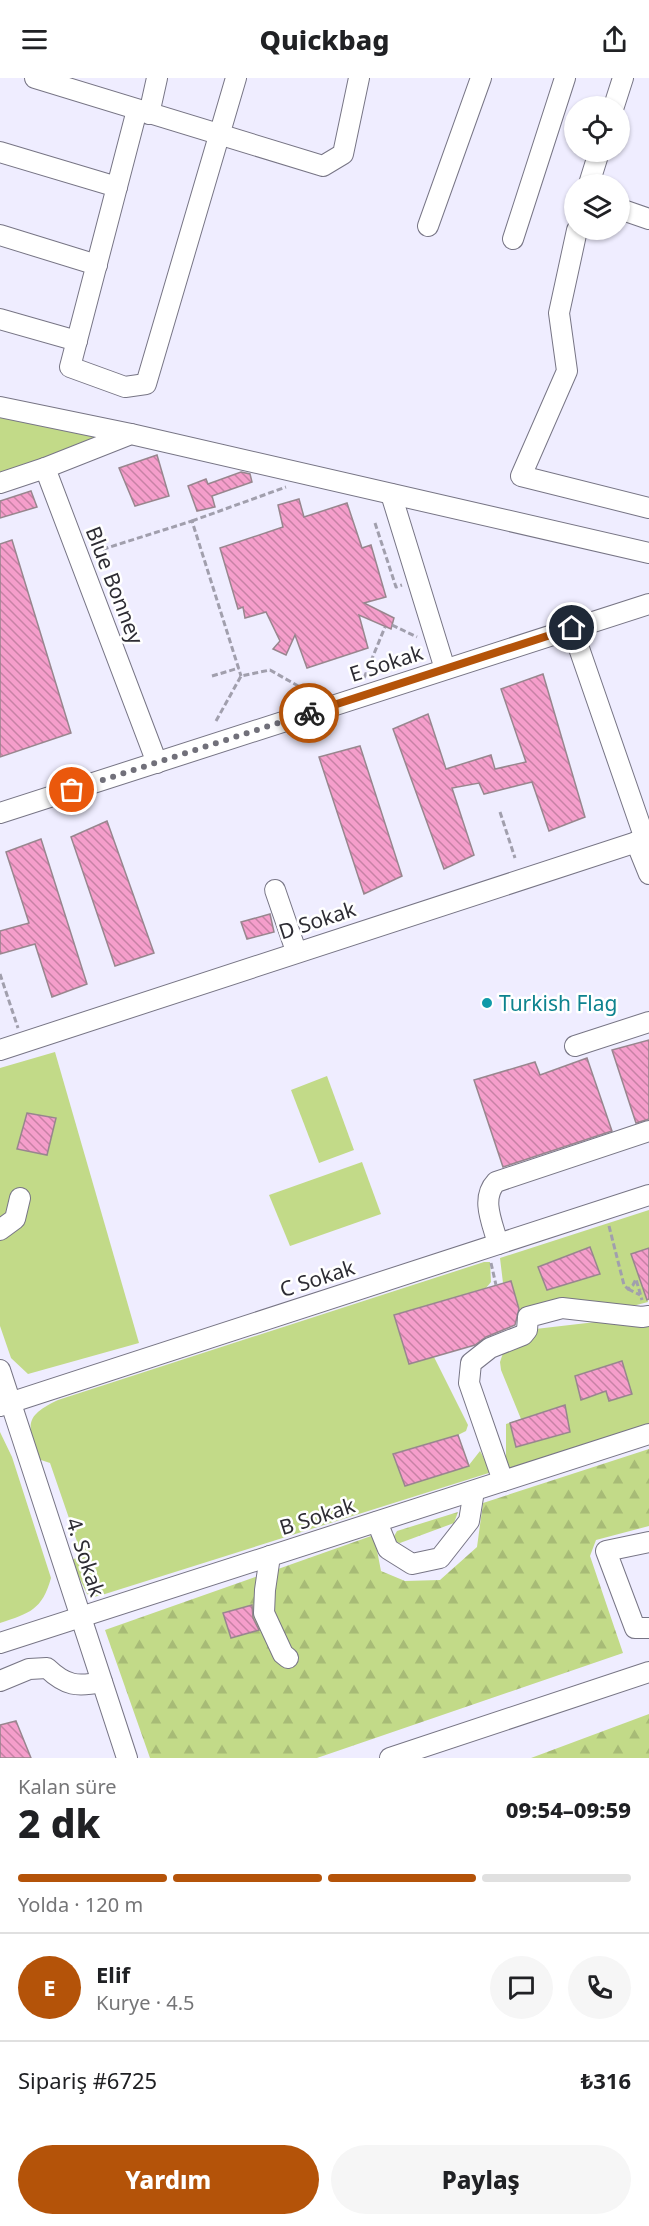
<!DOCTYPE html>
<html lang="tr">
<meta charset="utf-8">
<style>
:root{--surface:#fff;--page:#f6f6f6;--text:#202124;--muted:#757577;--line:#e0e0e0;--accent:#b45309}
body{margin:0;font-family:"Noto Sans",sans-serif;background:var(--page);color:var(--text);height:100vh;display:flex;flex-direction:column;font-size:22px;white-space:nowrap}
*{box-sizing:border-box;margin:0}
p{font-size:20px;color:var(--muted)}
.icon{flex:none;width:33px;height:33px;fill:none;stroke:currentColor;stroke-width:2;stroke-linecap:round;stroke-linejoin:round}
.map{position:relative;height:1680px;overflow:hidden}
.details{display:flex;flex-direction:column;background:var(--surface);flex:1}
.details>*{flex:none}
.controls{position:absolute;left:564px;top:18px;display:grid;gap:12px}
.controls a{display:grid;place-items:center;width:66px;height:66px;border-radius:50%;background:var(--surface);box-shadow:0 2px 4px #0004;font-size:30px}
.pin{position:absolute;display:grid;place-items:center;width:51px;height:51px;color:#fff;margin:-26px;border:3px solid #fff;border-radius:50%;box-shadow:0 2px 6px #0007}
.courier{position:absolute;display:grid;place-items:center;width:60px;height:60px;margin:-30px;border:4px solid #b45309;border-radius:50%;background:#fff;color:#222;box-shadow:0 2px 8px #0007}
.head em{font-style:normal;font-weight:800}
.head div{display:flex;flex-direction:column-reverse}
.head{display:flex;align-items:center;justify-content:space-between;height:102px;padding:0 18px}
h1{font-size:39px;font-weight:800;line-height:45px}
.bar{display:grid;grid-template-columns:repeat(4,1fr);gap:9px 6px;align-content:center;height:72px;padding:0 18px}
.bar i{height:8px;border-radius:4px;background:var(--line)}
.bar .active{background:var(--accent)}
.bar p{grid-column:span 4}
.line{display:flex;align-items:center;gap:15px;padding:0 18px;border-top:2px solid var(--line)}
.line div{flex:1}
.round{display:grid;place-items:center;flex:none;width:63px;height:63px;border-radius:32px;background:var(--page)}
.button{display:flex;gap:12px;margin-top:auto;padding:12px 18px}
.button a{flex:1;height:69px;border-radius:36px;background:var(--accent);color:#fff;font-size:24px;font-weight:800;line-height:69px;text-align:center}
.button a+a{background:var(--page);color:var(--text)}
header{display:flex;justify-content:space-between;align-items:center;height:78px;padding:0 18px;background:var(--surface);font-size:27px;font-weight:800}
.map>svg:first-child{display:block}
.grass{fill:#c2da88}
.forest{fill:url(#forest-firs)}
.building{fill:url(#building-back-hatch);stroke:#98868e;stroke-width:1.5}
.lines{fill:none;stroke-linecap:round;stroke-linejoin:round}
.minor-casing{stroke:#777585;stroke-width:22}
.path{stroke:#a19fad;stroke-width:3;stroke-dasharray:6 3;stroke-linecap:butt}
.minor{stroke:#fff;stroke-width:20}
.done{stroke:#71707a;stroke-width:6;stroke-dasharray:0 10.8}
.route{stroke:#b45309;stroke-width:8}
.culture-dot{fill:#0f9aa8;stroke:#fff;stroke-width:2}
.labels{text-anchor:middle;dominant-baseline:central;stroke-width:5;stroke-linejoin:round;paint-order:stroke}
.street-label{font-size:21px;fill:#2d2c33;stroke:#fff}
.culture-label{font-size:21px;fill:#0d838f;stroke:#fff;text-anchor:start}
</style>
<header><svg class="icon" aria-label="menu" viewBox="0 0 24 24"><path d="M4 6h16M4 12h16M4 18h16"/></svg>Quickbag<svg class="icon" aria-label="share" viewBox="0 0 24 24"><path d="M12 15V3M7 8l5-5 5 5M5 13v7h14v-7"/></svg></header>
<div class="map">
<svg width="649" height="1680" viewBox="0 0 649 1680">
<defs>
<pattern id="forest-firs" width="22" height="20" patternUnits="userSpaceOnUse" patternTransform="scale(1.5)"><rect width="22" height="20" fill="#c2da88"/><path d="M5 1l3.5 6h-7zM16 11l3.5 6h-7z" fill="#a7bb76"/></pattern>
<pattern id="building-back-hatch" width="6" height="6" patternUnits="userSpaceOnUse" patternTransform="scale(1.5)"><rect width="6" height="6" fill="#f59ecb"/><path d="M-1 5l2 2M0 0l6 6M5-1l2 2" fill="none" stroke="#c781a5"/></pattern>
</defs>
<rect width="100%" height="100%" fill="#efedff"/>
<g class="grass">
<path d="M0,334L120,357L0,398Z"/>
<path d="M55,974L139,1265L28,1296L11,1280L0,1248V990Z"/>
<path d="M327,998L354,1072L319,1085L291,1012Z"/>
<path d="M362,1084L381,1136L290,1168L269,1117Z"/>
<path d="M649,1132V1170L632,1176L648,1224L625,1230L521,1237L511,1203L503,1205L500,1180Z"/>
<path d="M484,1184H490L491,1204L486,1210L394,1237L409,1286L434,1279L468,1347L466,1353L458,1357L469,1387L480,1373L492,1394L105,1516L94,1519L87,1516L71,1482L82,1478L50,1385L38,1381C28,1346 23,1339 58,1322Z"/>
<path d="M647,1238L649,1241V1346L506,1395V1346L521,1341L501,1292L500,1284L505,1269L527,1252Z"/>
<path d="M0,1354L12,1379L51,1500C42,1532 30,1535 0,1545Z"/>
</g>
<g class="forest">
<path d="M649,1371V1448L596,1462L590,1478L623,1575L317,1680H150L105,1552L374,1457L381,1493L405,1503L440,1502L477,1469L483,1425Z"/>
<path d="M458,1434L454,1445L400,1465L396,1464L393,1460L397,1453Z"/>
<path d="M649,1636V1680H531Z"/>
</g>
<g class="building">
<path d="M157,377L169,418L135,428L119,390Z"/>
<path d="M241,394L250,396L252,404L212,418L215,429L197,433L188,408L206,401L208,406Z"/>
<path d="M31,413L37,429L0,440V423Z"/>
<path d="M299,421L304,439L347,425L362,470L371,467L386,519L364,525L394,540L391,551L359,537L368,570L307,590L295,557L286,577L273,571L280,563L266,534L245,540L243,529L238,531L220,470L283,449L278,427Z"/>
<path d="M12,462L71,655L0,679V466Z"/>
<path d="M543,596L585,739L549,753L532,704L484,716L479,705L452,710L474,777L444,791L393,651L428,636L446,691L491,677L495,691L526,684L501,611Z"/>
<path d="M360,668L402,798L364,816L319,679Z"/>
<path d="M107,743L154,875L115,888L71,759Z"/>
<path d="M41,761L87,906L52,919L35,866L0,876V853L29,845L6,774Z"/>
<path d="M270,836L274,854L247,861L241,844Z"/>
<path d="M649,962V1041L636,1045L612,972Z"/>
<path d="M587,980L612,1053L503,1089L474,1002L535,984L540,997Z"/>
<path d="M27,1035L56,1040L47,1077L17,1071Z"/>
<path d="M590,1169L600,1196L547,1212L538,1189Z"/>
<path d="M649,1170V1221L647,1222L631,1176Z"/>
<path d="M511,1203L519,1231L515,1247L486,1259L475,1267L409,1286L394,1237Z"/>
<path d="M622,1283L632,1316L609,1323L606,1313L581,1322L575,1298Z"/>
<path d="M565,1327L570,1354L516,1369L510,1345Z"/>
<path d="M458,1357L469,1388L405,1408L393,1376Z"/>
<path d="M252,1527L253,1540L259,1552L231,1560L223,1535Z"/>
<path d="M16,1643L31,1680H0V1647Z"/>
</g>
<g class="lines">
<g class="minor-casing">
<g id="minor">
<path d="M35,0L323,88L343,76L359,0"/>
<path d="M614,28L623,0"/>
<path d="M137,32L70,289L125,309L146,306L236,0"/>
<path d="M149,36L157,0"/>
<path d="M0,74L117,109"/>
<path d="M589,106L599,74"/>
<path d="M620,131L649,141"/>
<path d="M428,148L481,0"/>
<path d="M577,152L559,235L567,293L521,398L649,430"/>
<path d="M0,157L97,187"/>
<path d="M513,161L565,0"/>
<path d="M0,241L77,263"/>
<path d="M0,329L131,356"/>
<path d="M45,390L131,356L649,475"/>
<path d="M0,405L45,390L157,685"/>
<path d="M391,416L445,591"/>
<path d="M572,550L645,761"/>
<path d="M0,735L649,526"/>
<path d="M636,764L649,796"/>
<path d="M275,812L296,873"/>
<path d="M575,968L649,944"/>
<path d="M0,972L649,760"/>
<path d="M0,1152L15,1141L20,1120"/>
<path d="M498,1166C493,1146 480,1121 496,1104L649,1053"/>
<path d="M0,1292L127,1680"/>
<path d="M0,1328L649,1117"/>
<path d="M503,1403L469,1305L471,1285L490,1270L523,1257L527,1252L528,1239L562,1230L642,1239L649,1238"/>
<path d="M377,1444L388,1471L412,1486L440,1480L469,1443L474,1413"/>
<path d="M649,1464L606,1473L635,1550H649"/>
<path d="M270,1478L265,1512L264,1535L283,1576L288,1580"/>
<path d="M0,1565L649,1356"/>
<path d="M0,1603L29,1591L47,1590C66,1608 77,1609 102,1604"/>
<path d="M390,1680L649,1594"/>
</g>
</g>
<g class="path">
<path d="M192,443L286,409"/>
<path d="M375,445L396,509L402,507"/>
<path d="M94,474L192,443L241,598"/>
<path d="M392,547L417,559"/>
<path d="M212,598L239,590"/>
<path d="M364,600L385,549"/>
<path d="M216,643L241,598L270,592L314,617"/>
<path d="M500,734L515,780"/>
<path d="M0,896L18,950"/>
<path d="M609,1148L624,1207L628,1211L633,1207L636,1201L642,1222"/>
<path d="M491,1185L496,1207"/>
<path d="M628,1211L640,1217"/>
</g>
<use href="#minor" class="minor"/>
</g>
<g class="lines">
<path class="done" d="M72,712L309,635"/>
<path class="route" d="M309,635L572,550"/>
</g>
<circle class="culture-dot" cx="487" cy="925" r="6"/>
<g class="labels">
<g class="street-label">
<text transform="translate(115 507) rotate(69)">Blue Bonney</text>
<text transform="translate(386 585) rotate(-18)">E Sokak</text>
<text transform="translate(317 842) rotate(-18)">D Sokak</text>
<text transform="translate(317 1200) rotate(-18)">C Sokak</text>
<text transform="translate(317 1438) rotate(-18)">B Sokak</text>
<text transform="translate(86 1479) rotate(72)">4. Sokak</text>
</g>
<g class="culture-label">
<text x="499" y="925">Turkish Flag</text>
</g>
</g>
</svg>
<div class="controls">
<a><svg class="icon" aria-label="locate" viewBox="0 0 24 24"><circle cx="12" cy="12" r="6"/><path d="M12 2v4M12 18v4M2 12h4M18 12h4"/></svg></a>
<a><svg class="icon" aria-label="layers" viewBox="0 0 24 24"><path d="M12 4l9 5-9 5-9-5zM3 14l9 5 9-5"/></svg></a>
</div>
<div class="pin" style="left:72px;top:712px;background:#ea580c"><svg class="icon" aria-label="bag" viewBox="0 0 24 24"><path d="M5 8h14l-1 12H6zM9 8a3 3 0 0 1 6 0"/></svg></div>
<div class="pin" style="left:572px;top:550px;background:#1f2937"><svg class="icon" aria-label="home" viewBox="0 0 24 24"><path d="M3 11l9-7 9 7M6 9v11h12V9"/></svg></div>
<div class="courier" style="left:309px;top:635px"><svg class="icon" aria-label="bike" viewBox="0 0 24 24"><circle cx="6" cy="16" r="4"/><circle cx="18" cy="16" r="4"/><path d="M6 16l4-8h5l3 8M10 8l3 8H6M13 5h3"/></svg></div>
</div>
<section class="details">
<div class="head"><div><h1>2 dk</h1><p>Kalan süre</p></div><em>09:54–09:59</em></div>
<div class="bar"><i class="active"></i><i class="active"></i><i class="active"></i><i></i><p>Yolda · 120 m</p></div>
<div class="line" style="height:108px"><b class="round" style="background:var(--accent);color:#fff">E</b><div><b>Elif</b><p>Kurye · 4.5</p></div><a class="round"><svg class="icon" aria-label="chat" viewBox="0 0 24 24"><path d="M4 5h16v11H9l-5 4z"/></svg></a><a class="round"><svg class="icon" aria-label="phone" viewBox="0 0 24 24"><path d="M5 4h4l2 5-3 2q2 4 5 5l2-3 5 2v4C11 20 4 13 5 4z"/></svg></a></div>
<div class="line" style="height:78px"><div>Sipariş #6725</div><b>₺316</b></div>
<div class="button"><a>Yardım</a><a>Paylaş</a></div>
</section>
